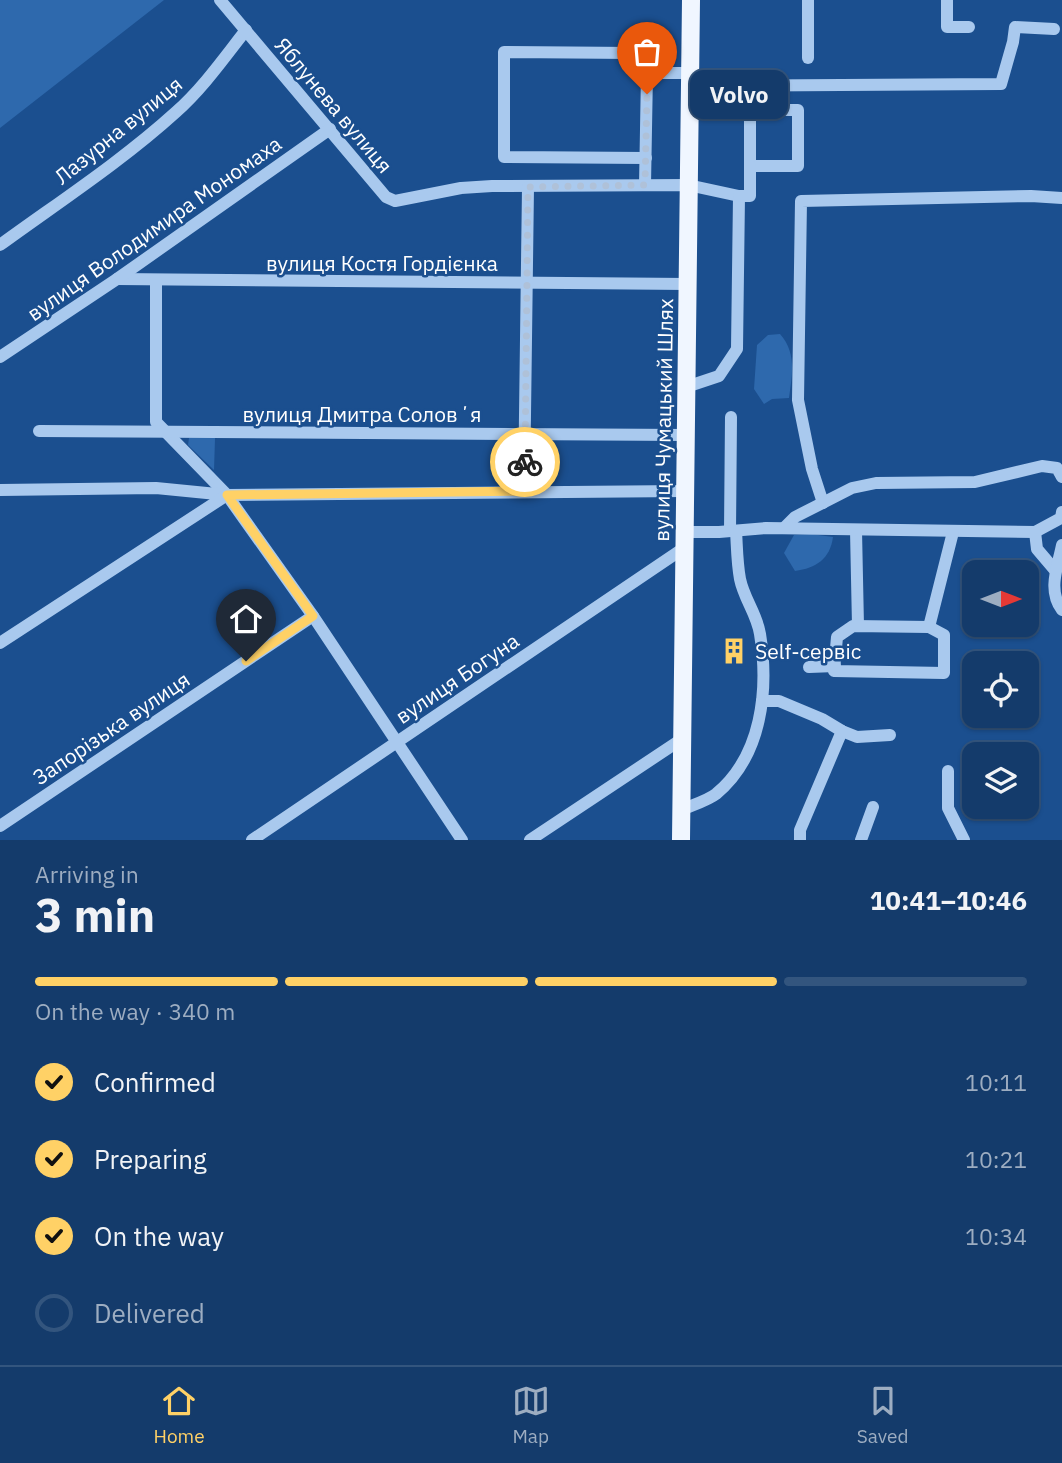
<!DOCTYPE html>
<meta charset="utf-8">
<style>
:root{--surface:#143b6b;--page:#1d4271;--text:#f1f3f6;--muted:#9dadc1;--line:#33557e;--accent:#ffd166}
body{margin:0;font-family:"IBM Plex Sans",sans-serif;background:var(--page);color:var(--text);height:100vh;display:flex;flex-direction:column;font-size:26px;white-space:nowrap}
*{box-sizing:border-box;margin:0}
p{font-size:23px;color:var(--muted)}
.icon{flex:none;width:38px;height:38px;fill:none;stroke:currentColor;stroke-width:2;stroke-linecap:round;stroke-linejoin:round}
.map{position:relative;height:840px;overflow:hidden}
.side{display:flex;flex-direction:column;background:var(--surface);flex:1}
.side>*{flex:none}
.needle{width:46px;rotate:90deg}
.tools{position:absolute;left:962px;top:560px;display:grid;gap:14px}
.tools a{display:grid;place-items:center;width:77px;height:77px;border-radius:14px;background:var(--surface);box-shadow:0 2px 5px #0004,0 0 0 2px var(--line);font-size:35px}
.pin{position:absolute;display:grid;place-items:center;width:60px;height:60px;color:#fff;margin:-72px -30px;border-radius:50% 50% 50% 0;rotate:-45deg;box-shadow:0 0 7px #0007}
.pin .icon{rotate:45deg}
.courier{position:absolute;display:grid;place-items:center;width:70px;height:70px;margin:-35px;border:5px solid #ffd166;border-radius:50%;background:#fff;color:#222;box-shadow:0 2px 9px #0007}
.bubble{position:absolute;height:49px;border-radius:14px;background:var(--surface);box-shadow:0 2px 5px #0004,0 0 0 2px var(--line);font-size:23px;font-weight:800;line-height:49px;text-align:center}
.summary em{font-style:normal;font-weight:800}
.summary div{display:flex;flex-direction:column-reverse}
.summary{display:flex;align-items:center;justify-content:space-between;height:119px;padding:0 35px}
h1{font-size:46px;font-weight:800;line-height:52px}
.bar{display:grid;grid-template-columns:repeat(4,1fr);gap:10px 7px;align-content:center;height:84px;padding:0 35px}
.bar i{height:9px;border-radius:5px;background:var(--line)}
.bar .selected{background:var(--accent)}
.bar p{grid-column:span 4}
ol{padding:0 35px;list-style:none}
li{display:flex;align-items:center;gap:21px;height:77px}
li p{margin-inline-start:auto}
li .icon{padding:7px;border-radius:50%;background:var(--accent);color:#111;stroke-width:4}
li:last-child{color:var(--muted)}
li i{width:38px;height:38px;border:4px solid var(--line);border-radius:50%}
.menu{display:flex;justify-content:space-around;align-items:center;height:98px;border-top:2px solid var(--line);background:var(--surface);font-size:19px;color:var(--muted)}
.menu a{display:grid;justify-items:center;gap:4px}
.menu .selected{color:var(--accent)}
.map>svg:first-child{display:block}
.green{fill:#2e69ad}
.lines{fill:none;stroke-linecap:round;stroke-linejoin:round}
.minor{stroke:#a9c9ee;stroke-width:12}
.major{stroke:#f0f6ff;stroke-width:18}
.done{stroke:#afc1d8;stroke-width:7;stroke-dasharray:0 12.6}
.route{stroke:#ffd166;stroke-width:9}
.labels{text-anchor:middle;dominant-baseline:central;stroke-width:5;stroke-linejoin:round;paint-order:stroke}
.street-label{font-size:21px;fill:#fff;stroke:#1b4f8f}
.poi-label{font-size:21px;fill:#fff;stroke:#1b4f8f;text-anchor:start}
</style>
<div class="map">
<svg width="1062" height="840" viewBox="0 0 1062 840">
<rect width="100%" height="100%" fill="#1b4f8f"/>
<g class="green">
<path d="M0,0H164L0,128Z"/>
<path d="M780,334C797,353 792,375 789,398L772,399L764,404L754,389L757,345L768,335Z"/>
<path d="M189,438H215L214,470L188,445Z"/>
<path d="M811,534L833,537C830,559 816,568 795,571L784,553L794,535Z"/>
</g>
<g class="lines">
<g class="minor">
<path d="M220,0L386,197L395,201L461,188L492,186L688,185L739,196L737,349L719,376L686,387"/>
<path d="M808,0V58"/>
<path d="M947,0V27H969"/>
<path d="M690,86L1001,84L1013,42L1015,27L1054,29"/>
<rect x="750" y="110" width="48" height="56"/>
<path d="M646,158L504,157V52L633,53L647,73"/>
<path d="M645,185L647,73H690"/>
<path d="M739,196H750V166"/>
<path d="M0,245C59,202 122,161 176,112C203,88 224,58 246,30"/>
<path d="M117,279L688,284"/>
<path d="M156,280V422L227,495L313,616L462,840"/>
<path d="M0,357L117,279L330,129"/>
<path d="M39,431L686,435"/>
<path d="M0,490L156,488L227,495L684,491"/>
<path d="M524,491L528,187"/>
<path d="M823,503L812,469L798,400L801,201L1031,196L1062,198"/>
<path d="M784,528L795,517L852,488L876,483L975,482L1042,466L1057,468L1062,477"/>
<path d="M856,530L858,626"/>
<path d="M730,531L731,417"/>
<path d="M684,532H719L766,528L1035,532L1061,518L1062,512"/>
<path d="M1035,532L1037,549L1054,569"/>
<path d="M1062,545C1058,566 1047,590 1062,610"/>
<path d="M929,627L853,626L837,637L834,671L944,673V635L929,627L953,532"/>
<path d="M0,643L227,495"/>
<path d="M809,667L835,666"/>
<path d="M762,701H779L822,719L842,731L857,737L890,735"/>
<path d="M948,771V808L964,840"/>
<path d="M681,810C692,805 707,801 716,794C762,756 769,690 760,634C757,614 744,599 740,579C737,563 737,546 736,531"/>
<path d="M0,826L313,616"/>
<path d="M252,840L684,548"/>
<path d="M530,840L682,739"/>
<path d="M800,840V830L842,731"/>
<path d="M861,840L873,807"/>
</g>
<path class="major" d="M681,840L691,0"/>
</g>
<g class="lines">
<path class="done" d="M525,462L528,187L645,185L647,94"/>
<path class="route" d="M246,661L313,616L227,495L524,491L525,462"/>
</g>
<defs>
<g id="building-bare" transform="scale(2.1)"><path d="M-4-6H4V6H1V3H-1V6H-4ZM-2.5-4.3h1.7v1.8h-1.7ZM.8-4.3h1.7v1.8H.8ZM-2.5-1h1.7V.8h-1.7ZM.8-1h1.7V.8H.8Z" fill="#ffd166" stroke="#1b4f8f" stroke-width="2.5" paint-order="stroke"/></g>
</defs>
<g fill-rule="evenodd">
<use href="#building-bare" x="734" y="651"/>
</g>
<g class="labels">
<g class="street-label">
<text transform="translate(334 105) rotate(50)">Яблунева вулиця</text>
<text transform="translate(118 130) rotate(-39)">Лазурна вулиця</text>
<text transform="translate(154 228) rotate(-35)">вулиця Володимира Мономаха</text>
<text x="382" y="263">вулиця Костя Гордієнка</text>
<text x="362" y="414">вулиця Дмитра Соловʼя</text>
<text transform="translate(663 420) rotate(-89)">вулиця Чумацький Шлях</text>
<text transform="translate(457 678) rotate(-34)">вулиця Богуна</text>
<text transform="translate(111 728) rotate(-34)">Запорізька вулиця</text>
</g>
<g class="poi-label">
<text x="755" y="651">Self-сервіс</text>
</g>
</g>
</svg>
<div class="tools">
<a><svg class="needle" viewBox="-14 -14 28 28"><path d="M0-13l5 13h-10z" fill="#e53935"/><path d="M0 13l5-13h-10z" fill="#9dadc1"/></svg></a>
<a><svg class="icon" aria-label="locate" viewBox="0 0 24 24"><circle cx="12" cy="12" r="6"/><path d="M12 2v4M12 18v4M2 12h4M18 12h4"/></svg></a>
<a><svg class="icon" aria-label="layers" viewBox="0 0 24 24"><path d="M12 4l9 5-9 5-9-5zM3 14l9 5 9-5"/></svg></a>
</div>
<div class="pin" style="left:647px;top:94px;background:#ea580c"><svg class="icon" aria-label="bag" viewBox="0 0 24 24"><path d="M5 8h14l-1 12H6zM9 8a3 3 0 0 1 6 0"/></svg></div>
<div class="pin" style="left:246px;top:661px;background:#1f2937"><svg class="icon" aria-label="home" viewBox="0 0 24 24"><path d="M3 11l9-7 9 7M6 9v11h12V9"/></svg></div>
<div class="courier" style="left:525px;top:462px"><svg class="icon" aria-label="bike" viewBox="0 0 24 24"><circle cx="6" cy="16" r="4"/><circle cx="18" cy="16" r="4"/><path d="M6 16l4-8h5l3 8M10 8l3 8H6M13 5h3"/></svg></div>
<div class="bubble" style="left:690px;top:70px;width:98px">Volvo</div>
</div>
<section class="side">
<div class="summary"><div><h1>3 min</h1><p>Arriving in</p></div><em>10:41–10:46</em></div>
<div class="bar"><i class="selected"></i><i class="selected"></i><i class="selected"></i><i></i><p>On the way · 340 m</p></div>
<ol>
<li><svg class="icon" aria-label="check" viewBox="0 0 24 24"><path d="M5 12l5 5 9-10"/></svg>Confirmed<p>10:11</p></li>
<li><svg class="icon" aria-label="check" viewBox="0 0 24 24"><path d="M5 12l5 5 9-10"/></svg>Preparing<p>10:21</p></li>
<li><svg class="icon" aria-label="check" viewBox="0 0 24 24"><path d="M5 12l5 5 9-10"/></svg>On the way<p>10:34</p></li>
<li><i></i>Delivered</li>
</ol>
</section>
<nav class="menu">
<a class="selected"><svg class="icon" aria-label="home" viewBox="0 0 24 24"><path d="M3 11l9-7 9 7M6 9v11h12V9"/></svg>Home</a>
<a><svg class="icon" aria-label="map" viewBox="0 0 24 24"><path d="M3 6l6-2 6 2 6-2v14l-6 2-6-2-6 2zM9 4v14M15 6v14"/></svg>Map</a>
<a><svg class="icon" aria-label="saved" viewBox="0 0 24 24"><path d="M7 4h10v16l-5-4-5 4z"/></svg>Saved</a>
</nav>
